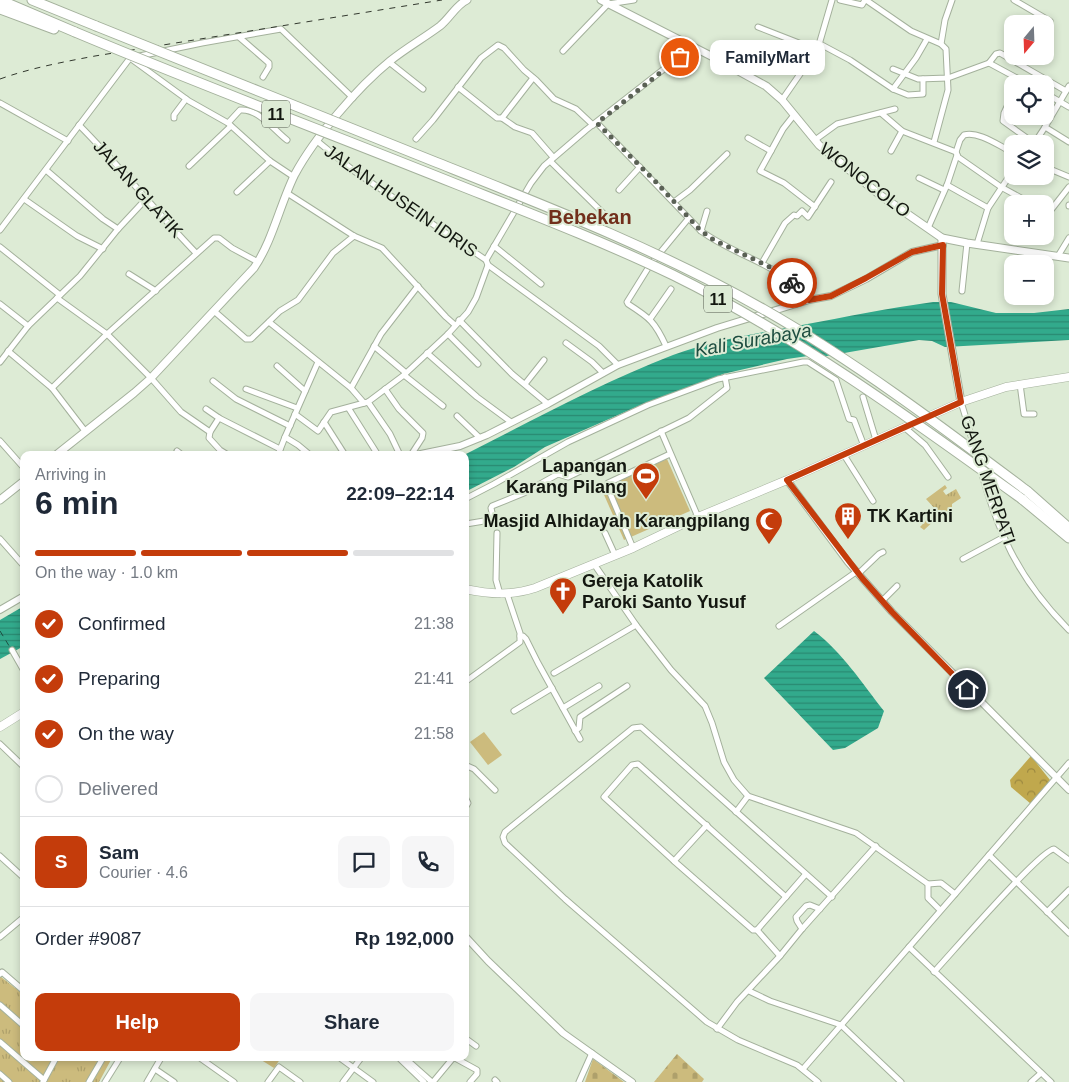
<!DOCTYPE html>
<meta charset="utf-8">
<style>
:root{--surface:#fff;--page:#f6f6f7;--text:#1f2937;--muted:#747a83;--line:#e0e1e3;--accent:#c43c0b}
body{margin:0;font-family:Helvetica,sans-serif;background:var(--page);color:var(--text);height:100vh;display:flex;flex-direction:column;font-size:19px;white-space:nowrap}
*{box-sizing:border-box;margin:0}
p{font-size:16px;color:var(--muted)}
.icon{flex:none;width:28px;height:28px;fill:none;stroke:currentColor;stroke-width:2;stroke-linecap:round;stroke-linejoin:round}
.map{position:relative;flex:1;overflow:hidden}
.panel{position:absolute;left:20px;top:451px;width:449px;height:610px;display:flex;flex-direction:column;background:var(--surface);border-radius:10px;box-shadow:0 2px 8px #0003}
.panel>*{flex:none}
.needle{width:32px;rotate:199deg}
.buttons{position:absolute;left:1004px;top:15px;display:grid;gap:10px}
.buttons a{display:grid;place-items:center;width:50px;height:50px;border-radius:10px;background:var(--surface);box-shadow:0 2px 8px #0003;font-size:25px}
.pin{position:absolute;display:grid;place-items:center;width:42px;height:42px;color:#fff;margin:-21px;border:2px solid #fff;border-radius:50%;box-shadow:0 1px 5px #0007}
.courier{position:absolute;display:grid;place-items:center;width:50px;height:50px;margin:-25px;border:4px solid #c43c0b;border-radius:50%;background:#fff;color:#222;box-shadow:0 1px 6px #0007}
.bubble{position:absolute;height:35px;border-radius:10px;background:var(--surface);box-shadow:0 2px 8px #0003;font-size:16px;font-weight:600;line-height:35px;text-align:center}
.summary em{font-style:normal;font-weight:600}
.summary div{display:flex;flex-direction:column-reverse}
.summary{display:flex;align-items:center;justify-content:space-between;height:85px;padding:0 15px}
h1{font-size:32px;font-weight:600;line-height:38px}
.bar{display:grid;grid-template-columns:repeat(4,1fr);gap:8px 5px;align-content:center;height:60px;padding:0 15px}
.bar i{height:6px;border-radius:4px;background:var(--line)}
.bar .current{background:var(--accent)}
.bar p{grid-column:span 4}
.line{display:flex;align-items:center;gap:12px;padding:0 15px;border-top:1px solid var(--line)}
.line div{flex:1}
.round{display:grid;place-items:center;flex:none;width:52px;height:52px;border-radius:10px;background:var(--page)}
ol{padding:0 15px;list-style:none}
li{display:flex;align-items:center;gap:15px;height:55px}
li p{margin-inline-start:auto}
li .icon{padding:5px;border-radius:50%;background:var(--accent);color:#fff;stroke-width:4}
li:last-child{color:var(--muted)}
li i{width:28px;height:28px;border:2px solid var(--line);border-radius:50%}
.primary-button{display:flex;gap:10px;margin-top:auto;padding:10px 15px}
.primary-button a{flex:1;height:58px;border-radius:10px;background:var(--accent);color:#fff;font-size:20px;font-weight:600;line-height:58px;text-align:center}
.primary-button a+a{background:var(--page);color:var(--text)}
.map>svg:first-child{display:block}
.grass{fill:url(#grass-tufts)}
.forest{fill:url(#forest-crowns)}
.cemetery{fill:url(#cemetery-stones)}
.garden{fill:#ccbb7d}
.water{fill:url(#water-rules)}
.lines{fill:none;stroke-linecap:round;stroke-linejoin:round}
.ferry{stroke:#1d4d40;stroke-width:1;stroke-dasharray:6 5;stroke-linecap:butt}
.minor-casing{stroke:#a4b19c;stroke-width:7}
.tertiary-casing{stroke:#a4b19c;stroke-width:8}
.secondary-casing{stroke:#a4b19c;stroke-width:9}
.primary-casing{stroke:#a4b19c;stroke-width:9}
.motorway-casing{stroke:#a4b19c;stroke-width:11}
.minor{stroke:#fff;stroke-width:5}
.tertiary{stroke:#fff;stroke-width:6}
.secondary{stroke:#fff;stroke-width:7}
.primary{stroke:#fff;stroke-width:8}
.motorway{stroke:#fff;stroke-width:9}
.rail{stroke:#32382e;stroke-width:1;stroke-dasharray:6 6;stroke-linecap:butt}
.motorway-bridge-casing{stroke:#a4b19c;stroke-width:11;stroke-linecap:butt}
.motorway-bridge{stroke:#fff;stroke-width:9}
.done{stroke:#5a6155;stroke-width:5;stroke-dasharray:0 9}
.route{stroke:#c43c0b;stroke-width:6}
.labels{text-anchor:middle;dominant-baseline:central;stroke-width:4;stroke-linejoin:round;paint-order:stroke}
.shield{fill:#ddebd5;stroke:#50574b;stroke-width:1}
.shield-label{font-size:16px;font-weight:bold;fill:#131710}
.street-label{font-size:18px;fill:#131710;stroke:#ddebd5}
.poi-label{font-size:18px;font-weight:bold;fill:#131710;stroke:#ddebd5;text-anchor:end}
.water-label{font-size:19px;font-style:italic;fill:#1d4d40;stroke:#ddebd5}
.quarter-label{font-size:20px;font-weight:bold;fill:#712e1b;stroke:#ddebd5}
</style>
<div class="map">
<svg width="1069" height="1082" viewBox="0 0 1069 1082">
<defs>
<pattern id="grass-tufts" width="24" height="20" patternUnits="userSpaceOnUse" patternTransform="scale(1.25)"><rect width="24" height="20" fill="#ccbb7d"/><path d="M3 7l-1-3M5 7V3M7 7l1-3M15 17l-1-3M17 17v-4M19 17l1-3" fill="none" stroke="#aea06b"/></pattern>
<pattern id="forest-crowns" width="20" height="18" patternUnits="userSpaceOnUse" patternTransform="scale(1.25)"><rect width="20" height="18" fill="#c0a84d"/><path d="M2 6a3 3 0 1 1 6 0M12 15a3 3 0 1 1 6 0" fill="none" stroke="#9b883f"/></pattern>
<pattern id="cemetery-stones" width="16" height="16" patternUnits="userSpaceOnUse" patternTransform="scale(1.25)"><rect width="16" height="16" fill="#ccbb7d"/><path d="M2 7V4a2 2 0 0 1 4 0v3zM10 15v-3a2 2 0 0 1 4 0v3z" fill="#aea06b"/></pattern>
<pattern id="water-rules" width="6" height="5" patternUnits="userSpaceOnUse" patternTransform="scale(1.25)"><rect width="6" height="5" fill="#32aa8c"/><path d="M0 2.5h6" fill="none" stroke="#298971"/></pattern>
</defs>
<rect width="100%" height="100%" fill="#ddebd5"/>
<g class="grass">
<path d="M945,485L947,488L943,491L946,495L956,489L961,498L952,504V507L940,520L937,518L924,530L920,527L936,510L926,499Z"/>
<path d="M0,976L15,988L24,982V1058H112L99,1082H0Z"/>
</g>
<path class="forest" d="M1031,756L1050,780L1031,804L1011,787L1010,780Z"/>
<g class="cemetery">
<path d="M677,1054L704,1079L702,1082H654Z"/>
<path d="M593,1059L624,1082H585Z"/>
</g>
<g class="garden">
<path d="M667,459L690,511L624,540L601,488Z"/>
<path d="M484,732L502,755L488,765L470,742Z"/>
<path d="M258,1058H281L274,1068Z"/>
</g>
<g class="water">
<path d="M933,302H951L996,313H1034L1069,309V340L945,347L932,341L919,340L821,357L808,356L787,359L723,374L698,385L648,402L545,447L514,467L465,492L464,455C533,420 601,383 673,355C714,340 759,333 802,325C845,317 889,308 933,302Z"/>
<path d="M24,606V646L0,659V620Z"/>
<path d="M814,631C842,652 862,683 884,711L878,728L845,748L833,750L764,678Z"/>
</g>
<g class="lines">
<path class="ferry" d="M0,631L11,649"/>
<g class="minor-casing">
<g id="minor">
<path d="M840,0L862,5L865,0"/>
<path d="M866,0L911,31L941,44"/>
<path d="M1014,0L1050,21"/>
<path d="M758,27L799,43L816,52"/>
<path d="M239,37L269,63V67L263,77"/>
<path d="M820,44L850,60L893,89L908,95L923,94V79"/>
<path d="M563,51L608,4L634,0"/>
<path d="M130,58L189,101L228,123L270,161L294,177"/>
<path d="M389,62L423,89"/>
<path d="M989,63L1028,84"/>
<path d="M893,69L918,79L948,78L989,63L996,54L1000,53L1066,91"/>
<path d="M458,87L497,118H502L515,127L532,133L553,157"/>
<path d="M893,89L916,58L927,39"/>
<path d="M1045,93L1069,107"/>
<path d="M1012,96L1004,113L1003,121L1034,143"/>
<path d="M782,100L818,48L832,0"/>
<path d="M0,103L68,141"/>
<path d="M881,113L902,131L956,152L958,157L1001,187L1032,204"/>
<path d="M794,115L783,129L760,171L784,183L815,207"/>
<path d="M174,118V115L186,99"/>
<path d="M502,118L533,78"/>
<path d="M228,123L240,110C258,108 274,130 287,140"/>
<path d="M597,123L701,231C736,257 782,264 809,300"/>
<path d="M79,125C120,166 156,212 196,253"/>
<path d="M1045,127L1069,142"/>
<path d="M748,138L771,151"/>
<path d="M416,139L433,120L481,58L498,45L504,48L524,70L536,80L554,99L576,109L593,125"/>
<path d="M815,140L837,124L895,109"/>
<path d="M317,141L354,171L486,260"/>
<path d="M934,142L948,90L946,49L941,44L945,20L952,0"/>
<path d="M1034,144L1045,127L1069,86"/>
<path d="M891,151L902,131"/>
<path d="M956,152L960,140L964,135C979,131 999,146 1012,152"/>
<path d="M550,161L604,214"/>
<path d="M189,166L231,126"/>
<path d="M1045,167L1069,177"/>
<path d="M46,170L103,219L118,229"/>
<path d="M919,178L944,190"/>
<path d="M947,185L988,208"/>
<path d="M619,190L640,167"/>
<path d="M237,192L270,161"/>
<path d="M287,193L354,236L382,248L446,317L455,325"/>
<path d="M24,199L77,236L103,249"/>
<path d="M674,202L690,190L727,154"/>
<path d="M1069,205V206"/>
<path d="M1051,210L1069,187"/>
<path d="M928,228L947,185L957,155"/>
<path d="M0,230L130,58L202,43L281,29L353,98"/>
<path d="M701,231L707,211"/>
<path d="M977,244L988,208L1012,172"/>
<path d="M494,246L541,284"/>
<path d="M0,247L60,295"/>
<path d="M1058,256L1069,238"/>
<path d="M762,263L785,223L794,215L797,216L802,211L808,217L831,182"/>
<path d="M488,265L599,346L618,365"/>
<path d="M129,274L156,291"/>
<path d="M962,291L967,243"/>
<path d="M57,298L107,334L151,378L181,412L210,432"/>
<path d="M0,304L28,326"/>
<path d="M214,311L246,339H251L280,311L298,300L333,253L354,236"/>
<path d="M650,319L671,289"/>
<path d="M459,320L512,374L548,404"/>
<path d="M269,322L351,388L364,403"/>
<path d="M448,334L478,364"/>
<path d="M566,343L592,362L603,373"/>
<path d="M374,346L406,373"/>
<path d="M666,346C655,322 650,318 628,304L627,302L650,265L688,219"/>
<path d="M8,351L52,388L85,431"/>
<path d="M427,353L477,397L511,422"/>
<path d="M0,362L28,326L80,276L118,229L146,199"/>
<path d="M277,366L305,391"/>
<path d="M404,375L443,406"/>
<path d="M213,381L236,399L290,426"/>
<path d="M525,384L544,360"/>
<path d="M1020,384L1024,414H1034"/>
<path d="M52,388L107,334L214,238H219L232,248L258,262"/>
<path d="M351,388L381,334L418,286"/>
<path d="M246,389L297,408"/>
<path d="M385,389L399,409L423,433L422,438L411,455"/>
<path d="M863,397L876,440"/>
<path d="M368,402L390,434L400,455"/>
<path d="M961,402C975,446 985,494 1004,537C1019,572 1042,603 1069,630"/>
<path d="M206,409L219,418L280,449"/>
<path d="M349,409L378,455"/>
<path d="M295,414L318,431L331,412L368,402L404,375L448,334L468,312L476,298L488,265L486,260L531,183L544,166L586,130L692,47"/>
<path d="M457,416L480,438"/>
<path d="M219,418L210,432L209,438L220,450L228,455"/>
<path d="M324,422L345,455"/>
<path d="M904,427L925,445L948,477"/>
<path d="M661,431L698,517"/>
<path d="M285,437L298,445L310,455"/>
<path d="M0,441L24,468"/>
<path d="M177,451L182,455"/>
<path d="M278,455L285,437L318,362"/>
<path d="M844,455L873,501"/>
<path d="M465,499L494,484L568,442L648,405L718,379L803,362H808L836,380L849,419L854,420L864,446"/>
<path d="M466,524L490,520L493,517L491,508L492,506L524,493L558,474L568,477L689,418L727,388L725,377"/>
<path d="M497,533L496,580L500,594"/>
<path d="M605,533L615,555"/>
<path d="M0,539L24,566"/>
<path d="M633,548L607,486L608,483L670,454"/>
<path d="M963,559L1004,537"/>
<path d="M594,564L636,625L671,670L705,706L712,723L724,762L734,780L748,796L856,833L928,884L941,883L955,894"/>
<path d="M858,574L879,554L883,552"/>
<path d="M882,601L897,586"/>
<path d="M779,626L856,572"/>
<path d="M520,636H523L526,639L538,663L580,739"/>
<path d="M12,650L24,671"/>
<path d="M554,673L636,625"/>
<path d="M465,682L520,642V633L507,594"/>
<path d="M563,708L599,686"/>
<path d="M514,711L552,688"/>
<path d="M575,731L579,728L580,717L627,686"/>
<path d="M0,744L24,767"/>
<path d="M465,765L474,769L495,790"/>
<path d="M465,797L468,803L465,808"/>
<path d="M736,812L748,796"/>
<path d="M989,855L1069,933"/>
<path d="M0,856L24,878"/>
<path d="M674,861L707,825"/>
<path d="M928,884V898L940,910"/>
<path d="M1047,912L1069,890"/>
<path d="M802,929L797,921L796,917L806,906L810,905L820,909"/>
<path d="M757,930L805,875"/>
<path d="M0,937L24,917"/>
<path d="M909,947L1051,1082"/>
<path d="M780,956L757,930H753L674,861L604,797L632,765L638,764L786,897"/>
<path d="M934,972C950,955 1040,850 1054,849L1069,860"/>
<path d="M0,974L2,972L24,991"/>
<path d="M749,991L770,1001L841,1025L901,1082"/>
<path d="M0,1005L24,1026"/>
<path d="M717,1029L737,1002L780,956L802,929L876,846"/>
<path d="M465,1038L476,1046"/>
<path d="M0,1042L44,1080"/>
<path d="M200,1058L234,1082"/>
<path d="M340,1058L373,1082"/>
<path d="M399,1058L424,1082"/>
<path d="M405,1058L432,1082"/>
<path d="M455,1058L477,1070V1074L470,1082"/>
<path d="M155,1069L174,1082"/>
<path d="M803,1069L1069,763"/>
<path d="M0,1074L9,1082"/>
<path d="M495,1080L497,1082"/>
<path d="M43,1082L56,1058"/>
<path d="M89,1082L103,1058"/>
<path d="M105,1082L120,1058"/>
<path d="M147,1082L161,1058"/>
<path d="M268,1082L279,1067L300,1082"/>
<path d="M343,1082L361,1058"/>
<path d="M433,1082L453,1058"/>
<path d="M579,1082L592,1053"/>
<path d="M818,1082L797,1065L738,1040L707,1022L565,899L505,843L503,837L505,832L633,728L641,727L832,897"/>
<path d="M1031,1082L1041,1073"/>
</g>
</g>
<g class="tertiary-casing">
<g id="tertiary">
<path d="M416,455L460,446L487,435L548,404L618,365L717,328L809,300L831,296L866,279L912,252L943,245"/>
<path d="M787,480L848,562L892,612L1069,790"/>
<path d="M0,610L24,596"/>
<path d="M465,936L488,961L563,1033L632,1082"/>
</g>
</g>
<g class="secondary-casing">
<g id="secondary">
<path d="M601,0L713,57L766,86L782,100L819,145L880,195L942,238L967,243L1069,258"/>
<path d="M942,238V294L961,402"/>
<path d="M56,455L134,393L151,378L254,268C273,240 280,204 295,174C315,137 358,87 390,61C406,48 424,38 440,26C450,18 456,5 467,0"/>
<path d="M0,500L24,481"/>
</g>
</g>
<g class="primary-casing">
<g id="primary">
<path d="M465,589C489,594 511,596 535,588L633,548L698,517L787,480L961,402L1006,387L1069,377"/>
<path d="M0,727L24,712"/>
</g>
</g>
<g class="motorway-casing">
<g id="motorway">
<path d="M0,0L75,32"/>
<path d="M32,0L96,26"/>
<path d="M0,9L54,29"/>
<path d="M1027,491L1069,528"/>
<path d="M1022,499L1069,538"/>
</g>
</g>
<use href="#minor" class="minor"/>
<use href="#tertiary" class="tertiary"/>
<use href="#secondary" class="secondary"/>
<use href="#primary" class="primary"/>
<use href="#motorway" class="motorway"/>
<path class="rail" d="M0,79C31,68 63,62 95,56L442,0"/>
<g class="motorway-bridge-casing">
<g id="motorway-bridge">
<path d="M96,26C208,71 321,116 433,161C546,206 657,249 763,309C856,362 942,427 1027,491"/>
<path d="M75,32C201,85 329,133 456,184C529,213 602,241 673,275C797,336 910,418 1022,499"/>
</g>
</g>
<use href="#motorway-bridge" class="motorway-bridge"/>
</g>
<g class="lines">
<path class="done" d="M680,57L597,123L656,182L701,231L714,240L776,270L792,283"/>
<path class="route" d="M792,283L802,291L809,300L831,296L866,278L912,252L943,245L942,294L961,402L787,480L862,578L892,612L967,689"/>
</g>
<defs>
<g id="stadium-pin" transform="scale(1.4375)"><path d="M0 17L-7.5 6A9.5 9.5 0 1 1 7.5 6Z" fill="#c43c0b" stroke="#ddebd5"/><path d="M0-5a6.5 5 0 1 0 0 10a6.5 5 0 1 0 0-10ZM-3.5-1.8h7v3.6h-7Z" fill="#fff"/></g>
<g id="building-pin" transform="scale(1.4375)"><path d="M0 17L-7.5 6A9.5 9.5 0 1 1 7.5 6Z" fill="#c43c0b" stroke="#ddebd5"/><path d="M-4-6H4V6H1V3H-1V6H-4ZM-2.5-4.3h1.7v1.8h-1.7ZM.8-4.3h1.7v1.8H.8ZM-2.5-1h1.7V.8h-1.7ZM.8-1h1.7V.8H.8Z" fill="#fff"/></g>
<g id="mosque-pin" transform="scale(1.4375)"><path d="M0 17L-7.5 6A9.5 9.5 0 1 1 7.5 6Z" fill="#c43c0b" stroke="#ddebd5"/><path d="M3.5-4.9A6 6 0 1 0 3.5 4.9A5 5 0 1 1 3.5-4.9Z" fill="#fff"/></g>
<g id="church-pin" transform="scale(1.4375)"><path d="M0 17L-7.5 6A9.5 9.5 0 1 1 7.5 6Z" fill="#c43c0b" stroke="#ddebd5"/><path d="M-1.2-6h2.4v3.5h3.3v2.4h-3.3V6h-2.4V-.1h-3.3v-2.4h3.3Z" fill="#fff"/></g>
</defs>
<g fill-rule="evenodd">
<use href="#stadium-pin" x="646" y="476"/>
<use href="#building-pin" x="848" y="516"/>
<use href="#mosque-pin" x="769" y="521"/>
<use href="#church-pin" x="563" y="591"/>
</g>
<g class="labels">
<g class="shield">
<rect x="262" y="100.5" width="28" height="27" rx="4"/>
<rect x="704" y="285.5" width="28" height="27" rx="4"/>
</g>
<g class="shield-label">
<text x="276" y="114">11</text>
<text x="718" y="299">11</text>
</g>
<g class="street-label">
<text transform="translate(865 180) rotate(38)">WONOCOLO</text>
<text transform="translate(138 189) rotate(48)">JALAN GLATIK</text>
<text transform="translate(401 201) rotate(35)">JALAN HUSEIN IDRIS</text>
<text transform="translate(988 480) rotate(71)">GANG MERPATI</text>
</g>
<g class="poi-label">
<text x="627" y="466">Lapangan<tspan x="627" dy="21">Karang Pilang</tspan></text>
<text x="867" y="516" text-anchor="start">TK Kartini</text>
<text x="750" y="521">Masjid Alhidayah Karangpilang</text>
<text x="582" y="581" text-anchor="start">Gereja Katolik<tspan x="582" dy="21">Paroki Santo Yusuf</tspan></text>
</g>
<g class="water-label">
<text transform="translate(753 340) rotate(-10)">Kali Surabaya</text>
</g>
<g class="quarter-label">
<text x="590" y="217">Bebekan</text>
</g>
</g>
</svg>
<div class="buttons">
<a><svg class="needle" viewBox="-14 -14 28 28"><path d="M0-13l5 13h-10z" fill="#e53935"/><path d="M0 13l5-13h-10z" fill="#747a83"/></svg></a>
<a><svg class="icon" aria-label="locate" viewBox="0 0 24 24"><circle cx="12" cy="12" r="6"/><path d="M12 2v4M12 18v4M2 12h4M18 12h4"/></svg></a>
<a><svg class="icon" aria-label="layers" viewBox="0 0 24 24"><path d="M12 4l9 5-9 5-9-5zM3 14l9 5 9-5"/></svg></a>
<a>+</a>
<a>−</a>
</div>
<div class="pin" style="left:680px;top:57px;background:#ea580c"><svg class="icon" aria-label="bag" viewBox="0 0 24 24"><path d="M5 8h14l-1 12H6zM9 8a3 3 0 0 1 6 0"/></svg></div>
<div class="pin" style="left:967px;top:689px;background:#1f2937"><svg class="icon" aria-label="home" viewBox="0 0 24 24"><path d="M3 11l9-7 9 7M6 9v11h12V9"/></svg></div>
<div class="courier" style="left:792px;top:283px"><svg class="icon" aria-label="bike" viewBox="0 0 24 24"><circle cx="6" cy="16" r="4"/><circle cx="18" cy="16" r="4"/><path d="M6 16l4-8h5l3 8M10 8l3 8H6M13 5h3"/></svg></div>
<div class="bubble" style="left:710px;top:40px;width:115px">FamilyMart</div>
<section class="panel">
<div class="summary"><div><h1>6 min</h1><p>Arriving in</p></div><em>22:09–22:14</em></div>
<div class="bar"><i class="current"></i><i class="current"></i><i class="current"></i><i></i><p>On the way · 1.0 km</p></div>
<ol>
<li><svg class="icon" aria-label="check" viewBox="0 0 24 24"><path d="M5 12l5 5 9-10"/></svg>Confirmed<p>21:38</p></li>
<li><svg class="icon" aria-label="check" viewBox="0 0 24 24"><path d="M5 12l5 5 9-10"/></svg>Preparing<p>21:41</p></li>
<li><svg class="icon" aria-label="check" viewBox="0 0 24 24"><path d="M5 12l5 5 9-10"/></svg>On the way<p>21:58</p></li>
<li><i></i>Delivered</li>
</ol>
<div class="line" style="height:90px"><b class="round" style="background:var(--accent);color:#fff">S</b><div><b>Sam</b><p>Courier · 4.6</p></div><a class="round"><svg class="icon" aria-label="chat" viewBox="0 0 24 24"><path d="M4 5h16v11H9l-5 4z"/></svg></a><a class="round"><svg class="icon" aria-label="phone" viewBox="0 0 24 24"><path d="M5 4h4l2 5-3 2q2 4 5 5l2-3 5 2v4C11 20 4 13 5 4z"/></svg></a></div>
<div class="line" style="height:65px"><div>Order #9087</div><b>Rp 192,000</b></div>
<div class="primary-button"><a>Help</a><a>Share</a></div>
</section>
</div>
